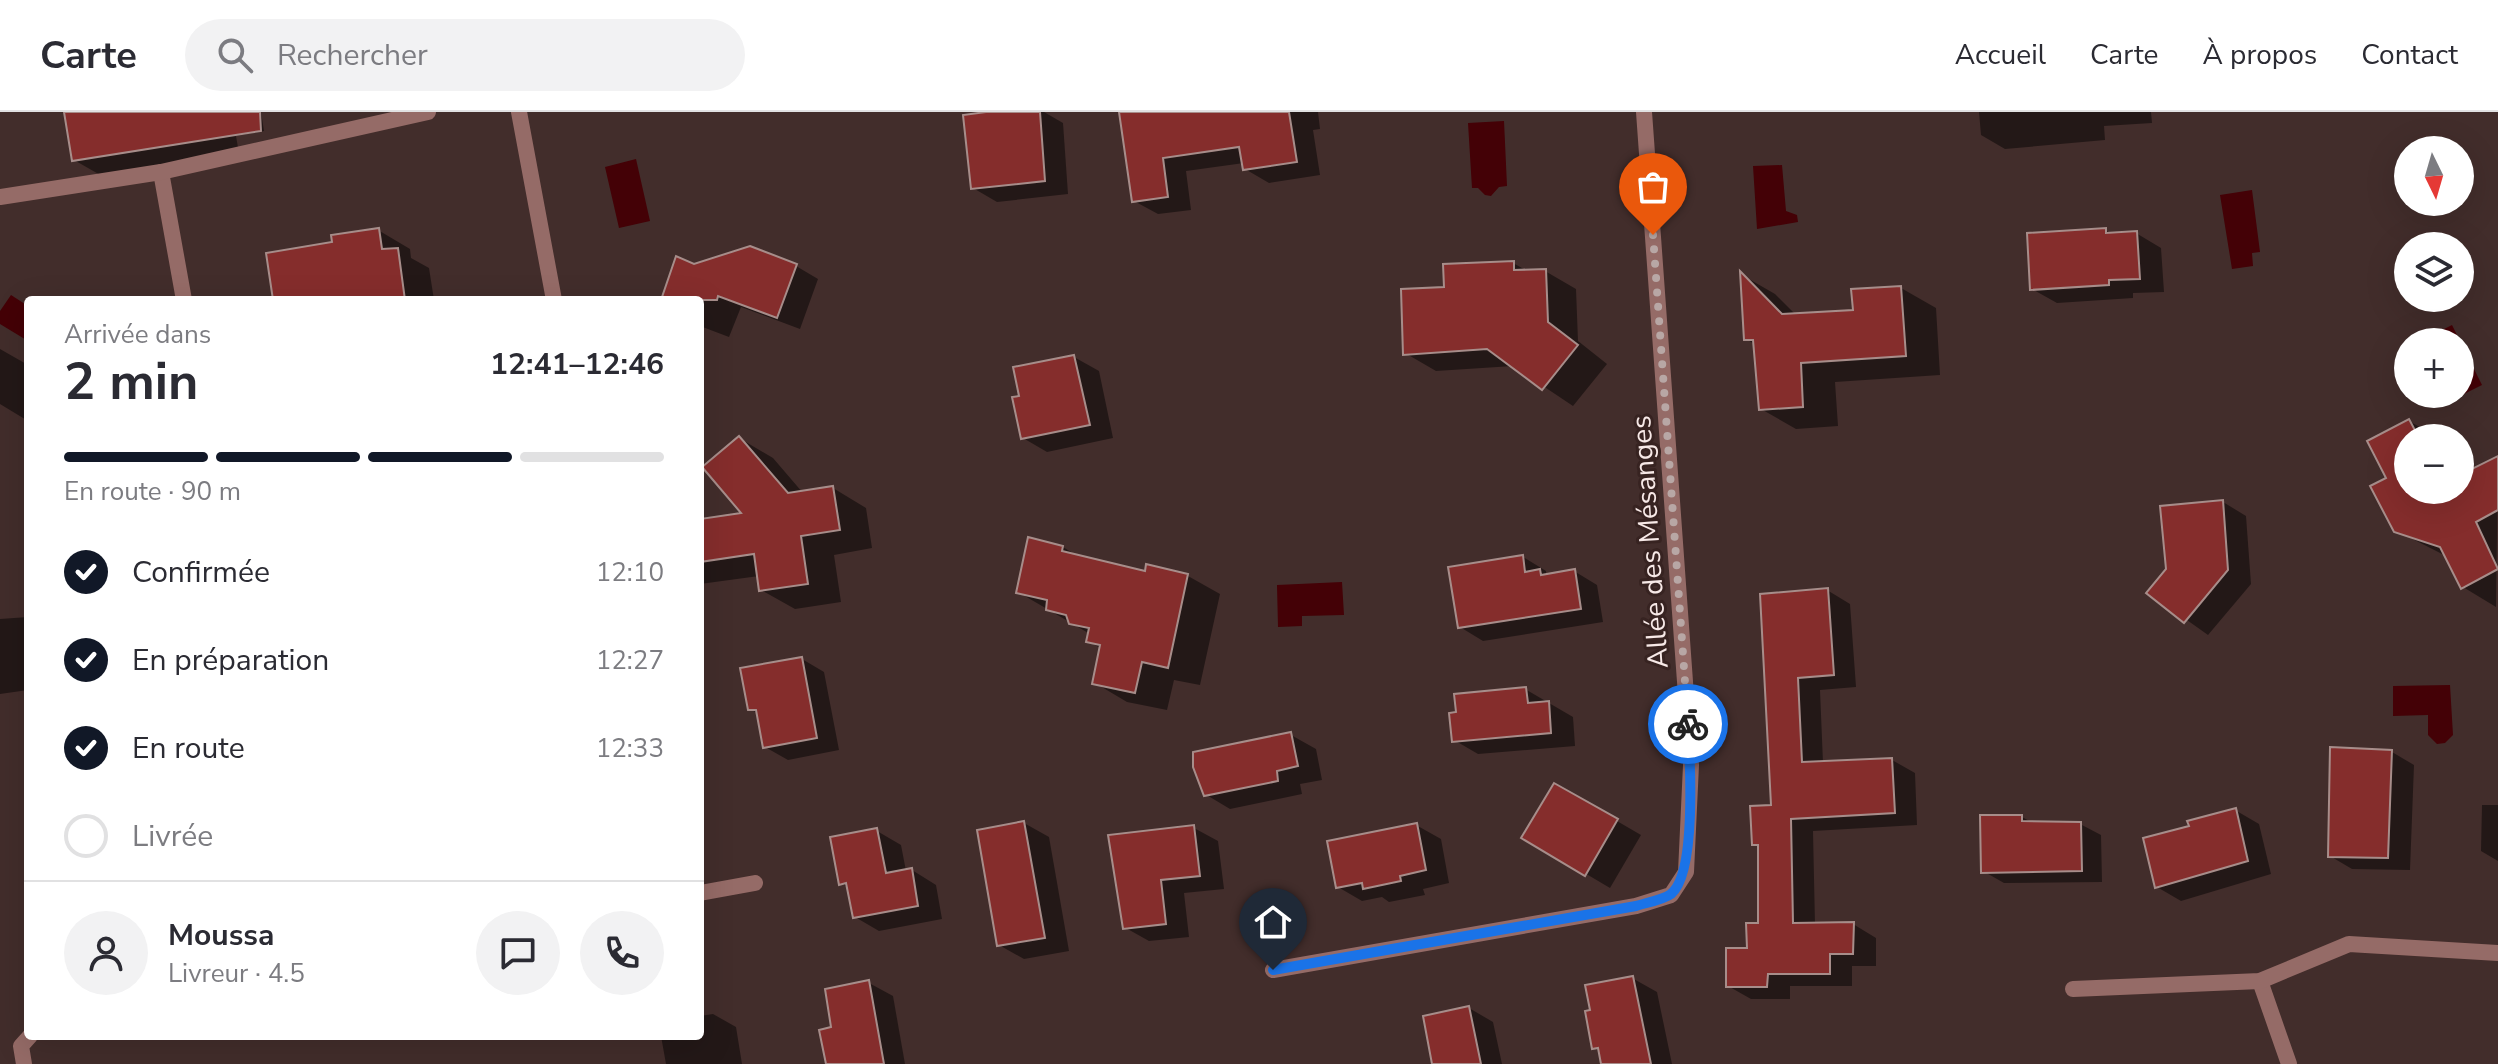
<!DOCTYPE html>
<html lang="fr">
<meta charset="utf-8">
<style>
:root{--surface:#fff;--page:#f2f2f3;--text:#2b2b33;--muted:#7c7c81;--line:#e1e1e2;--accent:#111827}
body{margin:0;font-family:"Nunito Sans",sans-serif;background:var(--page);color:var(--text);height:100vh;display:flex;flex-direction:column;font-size:30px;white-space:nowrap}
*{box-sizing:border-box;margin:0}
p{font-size:26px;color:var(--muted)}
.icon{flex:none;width:44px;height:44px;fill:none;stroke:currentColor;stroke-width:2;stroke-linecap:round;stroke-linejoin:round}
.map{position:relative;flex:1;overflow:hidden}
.sheet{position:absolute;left:24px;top:184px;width:680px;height:744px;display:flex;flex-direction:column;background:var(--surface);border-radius:8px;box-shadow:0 8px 32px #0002}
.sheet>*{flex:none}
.needle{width:52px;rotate:175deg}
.tools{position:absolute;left:2394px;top:24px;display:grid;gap:16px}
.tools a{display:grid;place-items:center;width:80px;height:80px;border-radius:50%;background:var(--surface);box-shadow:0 8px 32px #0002;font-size:40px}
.pin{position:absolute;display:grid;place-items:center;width:68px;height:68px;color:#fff;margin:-82px -34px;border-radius:50% 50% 50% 0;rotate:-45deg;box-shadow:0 0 8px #0007}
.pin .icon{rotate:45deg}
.courier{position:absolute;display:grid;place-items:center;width:80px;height:80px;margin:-40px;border:6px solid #1a73e8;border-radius:50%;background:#fff;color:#222;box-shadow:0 2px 10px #0007}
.summary em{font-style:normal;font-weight:700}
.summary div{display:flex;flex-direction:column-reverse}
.summary{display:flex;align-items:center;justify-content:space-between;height:136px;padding:0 40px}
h1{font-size:52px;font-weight:700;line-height:60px}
.bar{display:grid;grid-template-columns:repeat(4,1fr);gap:12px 8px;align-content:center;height:96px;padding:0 40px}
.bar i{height:10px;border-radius:6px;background:var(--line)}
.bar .active{background:var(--accent)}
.bar p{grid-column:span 4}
.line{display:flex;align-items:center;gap:20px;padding:0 40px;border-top:2px solid var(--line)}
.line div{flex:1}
.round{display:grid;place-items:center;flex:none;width:84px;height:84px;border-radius:42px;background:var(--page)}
ol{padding:0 40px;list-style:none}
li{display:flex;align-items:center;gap:24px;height:88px}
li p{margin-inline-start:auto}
li .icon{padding:8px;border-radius:50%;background:var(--accent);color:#fff;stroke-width:4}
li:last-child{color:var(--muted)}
li i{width:44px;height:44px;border:4px solid var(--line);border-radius:50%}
header{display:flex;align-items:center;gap:48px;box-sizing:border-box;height:112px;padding:0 40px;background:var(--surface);border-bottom:2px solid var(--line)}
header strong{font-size:38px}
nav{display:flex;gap:44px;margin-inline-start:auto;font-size:28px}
.search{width:560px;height:72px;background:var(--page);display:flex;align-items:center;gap:20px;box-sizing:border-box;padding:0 28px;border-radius:44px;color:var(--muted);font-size:30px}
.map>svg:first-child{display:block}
.water{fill:#440106}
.shadow{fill:#0007}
.building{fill:#852d2c;stroke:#a78d8a;stroke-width:2}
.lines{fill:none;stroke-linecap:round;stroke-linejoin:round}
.minor{stroke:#956b67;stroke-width:16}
.done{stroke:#b8a7a5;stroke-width:8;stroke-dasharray:0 14.4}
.route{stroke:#1a73e8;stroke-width:10}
.labels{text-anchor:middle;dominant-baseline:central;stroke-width:6;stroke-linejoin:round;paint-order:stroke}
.street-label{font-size:28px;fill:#f7e9e7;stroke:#372321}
</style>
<header>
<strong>Carte</strong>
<div class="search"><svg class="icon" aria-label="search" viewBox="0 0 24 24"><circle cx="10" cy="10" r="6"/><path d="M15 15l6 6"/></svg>Rechercher</div>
<nav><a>Accueil</a><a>Carte</a><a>À propos</a><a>Contact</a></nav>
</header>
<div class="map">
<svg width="2498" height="952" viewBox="0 0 2498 952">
<rect width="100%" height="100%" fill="#422d2b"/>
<g class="water">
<path d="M1504,9L1507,74L1499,75L1491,84L1485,83L1478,76H1472L1468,11Z"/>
<path d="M636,47L650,109L619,116L605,55Z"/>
<path d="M1782,53L1786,99L1797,103L1798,110L1757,117L1753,54Z"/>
<path d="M2252,78L2260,140L2252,141L2253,154L2232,157L2220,83Z"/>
<path d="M11,183L28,194V229L0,212V199Z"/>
<path d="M2452,213L2482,273L2448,290L2444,282H2460V230H2418Z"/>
<path d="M1342,470L1344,503L1302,504V514L1278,515L1277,473Z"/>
<path d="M2450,573L2453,623L2445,631L2437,632L2428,623V603L2393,604V574Z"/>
</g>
<g class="shadow">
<path d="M66,0H261L264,19L236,24L240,47L109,68L74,48Z"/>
<path d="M1010,0H1044L1063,11L1068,82L997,90L973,76Z"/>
<path d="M1121,0H1318L1320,17L1313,18L1320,63L1269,71L1245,57L1244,51L1186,59L1191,98L1158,102L1134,89Z"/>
<path d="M1979,0H2151L2152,11L2104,14L2105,28L2005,37L1981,23Z"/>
<path d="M378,118L410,137L411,146L429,156L434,188H275L334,132Z"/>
<path d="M2106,118L2113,123L2136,121L2161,136L2164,180L2133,181V186L2057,191L2032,177Z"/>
<path d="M1513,151L1529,160L1545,159L1576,177L1578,229L1607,252L1573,294L1513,254L1436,259L1405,241Z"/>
<path d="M694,154H796L818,167L800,217L741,195L729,225L700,214V188H663Z"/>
<path d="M1742,163L1775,182L1796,203L1855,200L1901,176L1936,196L1940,263L1835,270L1838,314L1796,317L1761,297L1756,233L1746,227Z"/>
<path d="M0,237L28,253V309L0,292Z"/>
<path d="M1074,245L1099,259L1113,326L1047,340L1023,326Z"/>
<path d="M2409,309L2439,326H2408V378H2460V360L2466,362L2498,346L2496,495L2463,475L2446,444L2395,418L2388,366Z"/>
<path d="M739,326L773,346L803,381L833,376L866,396L872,436L834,443L841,490L795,497L761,478L759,464L700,472V409L745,402Z"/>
<path d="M2223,390L2246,404L2251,472L2208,523L2149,481Z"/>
<path d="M1063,435L1079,445L1147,461L1188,464L1220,482L1200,573L1174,568L1167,598L1127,590L1095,571L1102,537L1088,529L1090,522L1018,480Z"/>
<path d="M1523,445L1546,459V464L1574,459L1597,473L1603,510L1483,529L1460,515Z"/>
<path d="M1827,478L1850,492L1856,575L1820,578L1823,651L1892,648L1915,661L1917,713L1813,719L1815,813L1853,812L1876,826V854H1852V874H1790V887H1751L1728,874L1760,813V736L1754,732L1773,695L1762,484Z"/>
<path d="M28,505V578L0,582V507Z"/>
<path d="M802,547L824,560L839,638L788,648L765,635L759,602L750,597Z"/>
<path d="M1525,577L1573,605L1575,634L1478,642L1454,628Z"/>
<path d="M1291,623L1316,637L1322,668L1300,672L1302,682L1230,697L1205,682Z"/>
<path d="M2392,640L2414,653L2410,758L2352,757L2330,744Z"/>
<path d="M1555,673L1641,723L1610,776L1524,725Z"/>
<path d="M2482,693H2498V749L2481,739Z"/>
<path d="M2235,698L2259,712L2271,762L2181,789L2157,775L2192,716Z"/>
<path d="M2022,705L2033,711L2080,712L2101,723L2102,770L2004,771L1983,759Z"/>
<path d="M1024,711L1049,725L1069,839L1024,847L999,833Z"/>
<path d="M1416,713L1441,727L1449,771L1423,777L1425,783L1389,790L1382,785L1362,789L1338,775Z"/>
<path d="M1194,716L1218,729L1224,777L1184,781L1189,825L1149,829L1124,815Z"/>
<path d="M877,719L901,733L906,759L912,758L936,773L942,807L879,819L855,805L849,776L841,771Z"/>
<path d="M1632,866L1657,880L1672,952H1603L1600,939L1594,935Z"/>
<path d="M869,871L893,884L905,952H828L834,917Z"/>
<path d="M1469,896L1493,910L1502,952H1434Z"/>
<path d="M713,902L736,915L742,952H666L661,924H700V904Z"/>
</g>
<g class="building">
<path d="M64,0H260L261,19L72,49Z"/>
<path d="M986,0H1040L1045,69L971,77L963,3Z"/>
<path d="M1119,0H1289L1297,50L1243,58L1239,35L1163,46L1168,85L1132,90Z"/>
<path d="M379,116L382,137L398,136L405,188H273L266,141L332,130L331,123Z"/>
<path d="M2106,116V121L2137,119L2140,167L2109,168V173L2030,178L2027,121Z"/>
<path d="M750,134L797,152L777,206L718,184L717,188H661L676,144L694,152Z"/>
<path d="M1514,149V158L1546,157L1548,210L1578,233L1542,278L1487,237L1403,243L1401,177L1444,175L1443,152Z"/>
<path d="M1740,159L1782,202L1853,198L1851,177L1901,174L1906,244L1801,251L1803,295L1759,298L1753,228H1744Z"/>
<path d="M1074,243L1090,313L1021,327L1012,285L1019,284L1013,255Z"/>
<path d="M2409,307L2419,326H2408V378H2460V357L2466,360L2498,344V398L2476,410L2498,457L2461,477L2440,435L2394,420L2370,374L2386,366L2367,329Z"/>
<path d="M739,324L788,381L833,374L840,418L801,424L808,472L759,479L754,442L700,450V407L741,401L702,355Z"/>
<path d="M2223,388L2228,458L2184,511L2146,481L2166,457L2160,394Z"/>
<path d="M1028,425L1063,434L1062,439L1145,459L1146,452L1188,462L1168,556L1142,550L1135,581L1092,572L1100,533L1086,530L1089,516L1069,512L1066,503L1046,498L1047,488L1016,481Z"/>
<path d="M1523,443L1525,460L1540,457L1541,463L1575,457L1581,497L1458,516L1448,455Z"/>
<path d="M1828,476L1834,563L1798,566L1802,650L1892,646L1895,701L1791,707L1793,811L1854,810L1853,842H1830V862H1768L1767,875H1726V836H1747L1746,811H1758V733H1752L1750,694L1771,693L1760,482Z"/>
<path d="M802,545L817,626L763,636L756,598H748L740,556Z"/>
<path d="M1526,575L1528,591L1549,589L1551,621L1452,630L1449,601L1456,600L1454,582Z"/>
<path d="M1291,620L1298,654L1277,659L1278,669L1204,684L1193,655V640Z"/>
<path d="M2330,635L2392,638L2388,746L2328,745Z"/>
<path d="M1554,671L1618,707L1585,764L1521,726Z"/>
<path d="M2236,696L2248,749L2155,776L2143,726L2189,714L2187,709Z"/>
<path d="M1980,703H2022V709L2081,710L2082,759L1981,761Z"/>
<path d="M1024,709L1045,826L997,834L977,718Z"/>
<path d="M1417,711L1426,758L1400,764L1401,769L1363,777L1362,771L1336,776L1327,729Z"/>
<path d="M1194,713L1200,764L1161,768L1166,812L1123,817L1108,723Z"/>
<path d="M877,716L886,761L912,756L918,794L853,806L846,771L839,773L830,725Z"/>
<path d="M1633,864L1651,952H1601L1598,936L1592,937L1585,899L1590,898L1585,873Z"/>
<path d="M869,868L884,952H826L819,918L831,915L825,877Z"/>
<path d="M1469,894L1481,952H1432L1423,904Z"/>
</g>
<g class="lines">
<g class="minor">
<path d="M519,0L554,188"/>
<path d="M161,60L184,188"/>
<path d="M0,85L161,60L428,0"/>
<path d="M700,781L755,771"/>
<path d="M1273,858L1636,794L1671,783L1686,760L1691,653L1644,0"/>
<path d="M2260,869L2289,952"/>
<path d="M2073,877L2260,869L2349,832L2498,841"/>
<path d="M24,952L21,934L30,924"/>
</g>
</g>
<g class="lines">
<path class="done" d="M1653,123L1688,612"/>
<path class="route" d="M1273,858L1636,794C1645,791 1663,788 1671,782C1697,761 1690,646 1688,612"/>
</g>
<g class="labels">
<g class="street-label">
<text transform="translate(1650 430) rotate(-94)">Allée des Mésanges</text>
</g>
</g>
</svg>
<div class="tools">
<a><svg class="needle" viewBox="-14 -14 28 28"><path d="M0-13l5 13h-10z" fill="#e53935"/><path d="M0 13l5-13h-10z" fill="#7c7c81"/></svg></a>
<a><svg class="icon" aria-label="layers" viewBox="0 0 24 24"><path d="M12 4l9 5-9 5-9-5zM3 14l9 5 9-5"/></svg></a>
<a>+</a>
<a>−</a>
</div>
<div class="pin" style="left:1653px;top:123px;background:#ea580c"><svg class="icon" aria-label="bag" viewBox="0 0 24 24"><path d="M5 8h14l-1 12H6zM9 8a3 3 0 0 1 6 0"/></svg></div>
<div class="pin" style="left:1273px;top:858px;background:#1f2937"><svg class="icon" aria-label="home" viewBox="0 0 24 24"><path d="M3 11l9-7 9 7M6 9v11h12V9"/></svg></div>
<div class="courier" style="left:1688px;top:612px"><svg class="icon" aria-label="bike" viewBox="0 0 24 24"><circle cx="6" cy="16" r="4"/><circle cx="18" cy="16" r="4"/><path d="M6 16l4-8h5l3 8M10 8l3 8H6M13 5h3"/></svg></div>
<section class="sheet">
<div class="summary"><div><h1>2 min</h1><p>Arrivée dans</p></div><em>12:41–12:46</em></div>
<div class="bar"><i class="active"></i><i class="active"></i><i class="active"></i><i></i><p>En route · 90 m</p></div>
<ol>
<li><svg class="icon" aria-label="check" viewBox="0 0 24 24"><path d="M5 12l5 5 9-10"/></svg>Confirmée<p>12:10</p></li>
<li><svg class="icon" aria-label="check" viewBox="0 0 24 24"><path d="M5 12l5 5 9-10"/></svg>En préparation<p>12:27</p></li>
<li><svg class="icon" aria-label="check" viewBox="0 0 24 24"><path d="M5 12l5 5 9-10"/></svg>En route<p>12:33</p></li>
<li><i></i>Livrée</li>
</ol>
<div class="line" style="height:144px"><a class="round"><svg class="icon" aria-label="person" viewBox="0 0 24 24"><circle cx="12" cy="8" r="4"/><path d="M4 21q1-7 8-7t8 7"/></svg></a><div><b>Moussa</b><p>Livreur · 4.5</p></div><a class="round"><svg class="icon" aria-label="chat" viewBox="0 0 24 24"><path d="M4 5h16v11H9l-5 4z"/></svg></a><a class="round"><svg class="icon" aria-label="phone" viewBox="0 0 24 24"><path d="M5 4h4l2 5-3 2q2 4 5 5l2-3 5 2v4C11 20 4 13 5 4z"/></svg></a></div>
</section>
</div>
